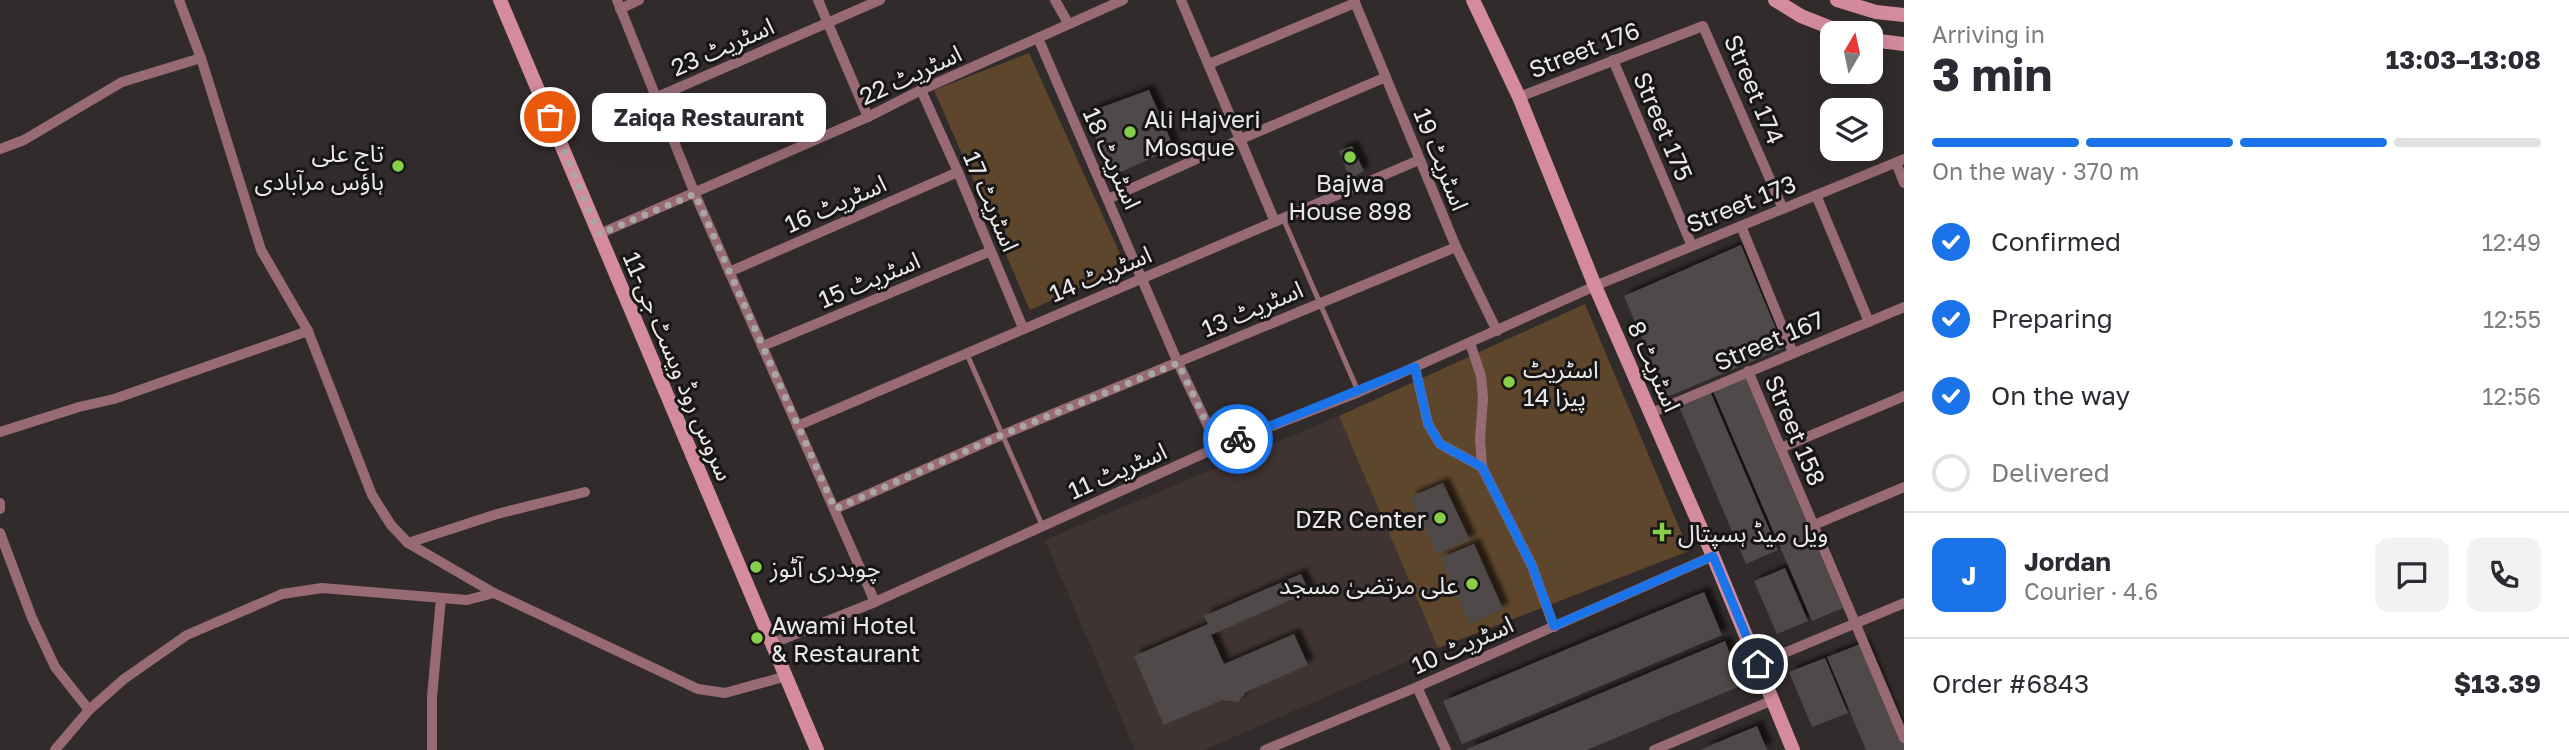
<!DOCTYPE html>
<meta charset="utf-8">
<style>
:root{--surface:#fff;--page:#f2f2f3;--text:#2b2b33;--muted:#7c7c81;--line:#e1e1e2;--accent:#1a73e8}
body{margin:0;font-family:"Golos Text","Noto Sans Arabic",sans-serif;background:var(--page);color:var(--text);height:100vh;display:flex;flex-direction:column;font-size:26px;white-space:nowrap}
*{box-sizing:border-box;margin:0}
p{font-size:23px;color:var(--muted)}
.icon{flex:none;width:38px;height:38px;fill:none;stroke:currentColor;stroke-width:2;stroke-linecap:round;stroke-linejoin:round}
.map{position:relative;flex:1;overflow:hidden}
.sheet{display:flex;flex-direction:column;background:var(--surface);width:665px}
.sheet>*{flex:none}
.needle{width:46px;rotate:9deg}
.controls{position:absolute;left:1820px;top:21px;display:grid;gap:14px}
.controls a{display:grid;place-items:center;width:63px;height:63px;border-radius:14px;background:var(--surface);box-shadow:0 7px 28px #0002;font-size:35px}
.pin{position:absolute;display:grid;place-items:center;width:60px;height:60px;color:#fff;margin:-30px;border:4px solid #fff;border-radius:50%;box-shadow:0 2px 7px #0007}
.courier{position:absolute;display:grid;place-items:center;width:70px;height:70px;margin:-35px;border:5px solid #1a73e8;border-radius:50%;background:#fff;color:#222;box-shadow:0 2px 9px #0007}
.bubble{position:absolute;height:49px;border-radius:14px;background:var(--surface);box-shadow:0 7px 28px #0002;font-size:23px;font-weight:700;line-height:49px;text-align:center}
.summary em{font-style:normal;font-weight:700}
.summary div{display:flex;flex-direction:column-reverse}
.summary{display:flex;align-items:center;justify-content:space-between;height:119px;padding:0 28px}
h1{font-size:46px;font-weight:700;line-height:52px}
.bar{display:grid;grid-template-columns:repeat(4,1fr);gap:10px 7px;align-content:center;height:84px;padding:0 28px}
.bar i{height:9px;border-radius:5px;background:var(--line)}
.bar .selected{background:var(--accent)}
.bar p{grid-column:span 4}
.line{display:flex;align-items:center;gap:18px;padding:0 28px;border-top:2px solid var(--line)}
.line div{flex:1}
.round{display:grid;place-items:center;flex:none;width:74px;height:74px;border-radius:14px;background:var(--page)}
ol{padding:0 28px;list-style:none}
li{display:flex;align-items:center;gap:21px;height:77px}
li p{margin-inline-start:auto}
li .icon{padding:7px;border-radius:50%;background:var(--accent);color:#fff;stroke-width:4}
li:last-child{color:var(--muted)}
li i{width:38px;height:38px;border:4px solid var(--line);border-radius:50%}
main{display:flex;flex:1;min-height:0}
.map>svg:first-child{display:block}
.built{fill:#403433}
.green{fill:#5e462c}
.building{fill:#4f4a48;filter:url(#shadow)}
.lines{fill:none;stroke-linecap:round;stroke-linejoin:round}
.lane{stroke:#976a75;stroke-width:5}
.street{stroke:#976a75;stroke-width:10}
.secondary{stroke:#d38b9d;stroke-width:14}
.done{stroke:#aaa6a6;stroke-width:7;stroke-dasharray:0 12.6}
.route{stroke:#1a73e8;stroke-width:9}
.poi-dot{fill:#87cf4a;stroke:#171515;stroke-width:2.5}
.labels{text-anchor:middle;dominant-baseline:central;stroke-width:6;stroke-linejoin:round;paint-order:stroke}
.street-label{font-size:24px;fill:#ebe8e8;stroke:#171515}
.poi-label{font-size:24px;fill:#ebe8e8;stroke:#171515;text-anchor:start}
</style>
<main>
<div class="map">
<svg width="1904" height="750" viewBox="0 0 1904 750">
<defs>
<filter id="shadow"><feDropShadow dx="6" dy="-6" stdDeviation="2" flood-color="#0009"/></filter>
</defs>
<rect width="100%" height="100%" fill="#312c2b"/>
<path class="built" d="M1339,416L1438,648L1204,750H1135L1045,540Z"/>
<g class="green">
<path d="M1029,53L1126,267L1030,310L934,90Z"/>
<path d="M1585,304L1689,551L1438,648L1339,416Z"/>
</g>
<g class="building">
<path d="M1149,90L1174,148L1112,176L1087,117L1094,110Z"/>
<path d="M1352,146L1364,171L1350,179L1339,151Z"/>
<path d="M1741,245L1784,348L1667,397L1624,296Z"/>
<path d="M1745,377L1843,608L1812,621L1713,391Z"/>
<path d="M1710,391L1778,550L1746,564L1678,404Z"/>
<path d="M1443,483L1470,540L1437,554L1410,497Z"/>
<path d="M1474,544L1503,609L1470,624L1440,558Z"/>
<path d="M1785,568L1808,621L1777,634L1754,581Z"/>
<path d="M1301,574L1309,592L1211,635L1224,664L1294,634L1308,665L1246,692L1238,702L1222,700L1164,725L1134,656L1208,624L1204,616Z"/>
<path d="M1704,592L1722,635L1462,744L1443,701Z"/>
<path d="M1725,641L1743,685L1685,709L1587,750H1465Z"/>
<path d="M1863,643L1904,743V750H1866L1827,657Z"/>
<path d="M1825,658L1848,713L1812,727L1789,672Z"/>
<path d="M1757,726L1767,750H1700L1728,738Z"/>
</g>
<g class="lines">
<g class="lane">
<path d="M1283,218L1358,391"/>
<path d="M966,352L1042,525"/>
</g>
<g class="street">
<path d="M179,0L201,58L261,250L308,331L372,495L391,525L408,543L494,593L698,689L725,693L787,676"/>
<path d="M617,0L695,194L875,602"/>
<path d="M818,0L868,117"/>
<path d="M1055,0L1068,23"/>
<path d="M1181,0L1275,222"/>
<path d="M1354,0L1456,247L1497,331"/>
<path d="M620,9L639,0"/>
<path d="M1038,38L1178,363L1218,447"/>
<path d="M1613,60L1692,246"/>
<path d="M1209,64L1355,3"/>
<path d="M921,90L958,172L1023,328"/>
<path d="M657,97L880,0"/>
<path d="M1519,97L1703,26L1783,209"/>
<path d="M0,149L24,140L122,82L201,58"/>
<path d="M1896,163L1904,183"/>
<path d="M1816,195L1869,322"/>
<path d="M1108,199L1241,139L1386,77"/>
<path d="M1741,226L1793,353"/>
<path d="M599,234L868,117L921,90L1123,0"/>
<path d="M729,272L958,172"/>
<path d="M1470,343L1481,376L1483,398L1480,439L1482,467L1532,566L1554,627"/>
<path d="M763,346L991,251"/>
<path d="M1415,367L1428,424L1440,444L1482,467"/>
<path d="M1748,371L1904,738"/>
<path d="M1651,413L1904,307"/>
<path d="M797,426L1419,160"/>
<path d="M0,432L79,407L114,399L308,331"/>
<path d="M1781,448L1904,396"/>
<path d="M0,503V509"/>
<path d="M835,509L1002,435L1456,247"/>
<path d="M1814,525L1904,487"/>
<path d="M0,533L32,618L55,667L89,710"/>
<path d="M408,543L497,514L585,492"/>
<path d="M773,643L875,602L1218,447L1359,392L1595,286L1904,159"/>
<path d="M1758,664L1904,603"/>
<path d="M1417,687L1446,750"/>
<path d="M55,750L89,710L124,679L187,635L282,594L322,588L467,600L494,593"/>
<path d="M432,750V697L441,598"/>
<path d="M1265,750L1417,687L1713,556"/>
<path d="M1654,750L1773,700"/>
</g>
<g class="secondary">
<path d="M500,0L817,750"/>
<path d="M1473,0L1519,97L1595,286L1713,556L1793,750"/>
<path d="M1775,0L1801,16L1844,33"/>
<path d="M1837,0L1876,12L1904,15"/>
<path d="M1871,40L1904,44"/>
</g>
</g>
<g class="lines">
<path class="done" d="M550,117L599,234L695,194L835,509L1002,435L1178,363L1218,447L1238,439"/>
<path class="route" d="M1238,439L1415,367L1428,424L1440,444L1482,467L1532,566L1554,626L1713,556L1758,664"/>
</g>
<g class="poi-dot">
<circle cx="1130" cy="132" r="7"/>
<circle cx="1350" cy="157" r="7"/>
<circle cx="398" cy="166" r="7"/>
<circle cx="1509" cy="382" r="7"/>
<circle cx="1440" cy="518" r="7"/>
<path d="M1658.5 521.5h7v7h7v7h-7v7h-7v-7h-7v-7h7z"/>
<circle cx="756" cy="567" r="7"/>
<circle cx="1472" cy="584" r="7"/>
<circle cx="757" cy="638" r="7"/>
</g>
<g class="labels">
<g class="street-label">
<text transform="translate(722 46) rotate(-24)">اسٹریٹ 23</text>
<text transform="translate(1584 49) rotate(-21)">Street 176</text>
<text transform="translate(910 74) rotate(-25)">اسٹریٹ 22</text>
<text transform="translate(1755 89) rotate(67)">Street 174</text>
<text transform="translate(1664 126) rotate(67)">Street 175</text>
<text transform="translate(1113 158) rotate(66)">اسٹریٹ 18</text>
<text transform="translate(1442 159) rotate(68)">اسٹریٹ 19</text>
<text transform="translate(992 201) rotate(67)">اسٹریٹ 17</text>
<text transform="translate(835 203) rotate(-24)">اسٹریٹ 16</text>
<text transform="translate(1741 203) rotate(-22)">Street 173</text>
<text transform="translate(1100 273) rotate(-23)">اسٹریٹ 14</text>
<text transform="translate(869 279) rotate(-23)">اسٹریٹ 15</text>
<text transform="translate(1252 308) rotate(-23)">اسٹریٹ 13</text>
<text transform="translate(1769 340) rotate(-23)">Street 167</text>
<text transform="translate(679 366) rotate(67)">سروس روڈ ویسٹ جی-11</text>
<text transform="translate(1655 366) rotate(66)">اسٹریٹ 8</text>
<text transform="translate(1796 430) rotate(67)">Street 158</text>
<text transform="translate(1117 470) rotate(-24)">اسٹریٹ 11</text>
<text transform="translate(1462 644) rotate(-24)">اسٹریٹ 10</text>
</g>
<g class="poi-label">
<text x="1144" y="118">Ali Hajveri<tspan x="1144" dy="28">Mosque</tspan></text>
<text x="384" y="152" text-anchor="end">تاج علی<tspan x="384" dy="28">ہاؤس مرآبادی</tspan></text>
<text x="1350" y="182" text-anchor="middle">Bajwa<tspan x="1350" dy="28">House 898</tspan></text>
<text x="1523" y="368">اسٹریٹ<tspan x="1523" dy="28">14 پیزا</tspan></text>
<text x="1426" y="518" text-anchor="end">DZR Center</text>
<text x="1678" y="532">ویل میڈ ہسپتال</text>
<text x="770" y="567">چوہدری آٹوز</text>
<text x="1458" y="584" text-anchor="end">علی مرتضیٰ مسجد</text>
<text x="771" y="624">Awami Hotel<tspan x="771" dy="28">&amp; Restaurant</tspan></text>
</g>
</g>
</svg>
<div class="controls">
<a><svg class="needle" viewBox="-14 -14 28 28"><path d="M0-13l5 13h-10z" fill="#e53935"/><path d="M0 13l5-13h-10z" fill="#7c7c81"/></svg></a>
<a><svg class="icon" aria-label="layers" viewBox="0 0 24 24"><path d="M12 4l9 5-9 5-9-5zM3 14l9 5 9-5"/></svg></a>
</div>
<div class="pin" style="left:550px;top:117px;background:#ea580c"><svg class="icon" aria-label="bag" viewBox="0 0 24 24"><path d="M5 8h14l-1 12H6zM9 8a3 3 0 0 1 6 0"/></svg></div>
<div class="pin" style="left:1758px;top:664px;background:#1f2937"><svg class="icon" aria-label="home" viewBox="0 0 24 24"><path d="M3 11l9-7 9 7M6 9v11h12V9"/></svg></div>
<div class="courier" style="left:1238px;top:439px"><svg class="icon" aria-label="bike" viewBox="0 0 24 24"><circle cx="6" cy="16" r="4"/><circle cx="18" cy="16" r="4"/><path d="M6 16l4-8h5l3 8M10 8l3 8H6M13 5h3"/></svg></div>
<div class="bubble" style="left:592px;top:93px;width:234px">Zaiqa Restaurant</div>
</div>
<section class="sheet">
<div class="summary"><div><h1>3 min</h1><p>Arriving in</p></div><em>13:03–13:08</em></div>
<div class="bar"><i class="selected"></i><i class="selected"></i><i class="selected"></i><i></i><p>On the way · 370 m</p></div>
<ol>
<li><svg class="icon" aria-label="check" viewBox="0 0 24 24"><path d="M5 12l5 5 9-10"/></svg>Confirmed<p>12:49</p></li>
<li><svg class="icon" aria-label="check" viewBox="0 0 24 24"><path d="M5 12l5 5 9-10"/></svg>Preparing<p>12:55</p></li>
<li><svg class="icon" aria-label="check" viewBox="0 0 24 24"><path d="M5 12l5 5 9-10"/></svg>On the way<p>12:56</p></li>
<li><i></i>Delivered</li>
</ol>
<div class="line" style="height:126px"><b class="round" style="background:var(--accent);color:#fff">J</b><div><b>Jordan</b><p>Courier · 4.6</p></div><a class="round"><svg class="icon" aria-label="chat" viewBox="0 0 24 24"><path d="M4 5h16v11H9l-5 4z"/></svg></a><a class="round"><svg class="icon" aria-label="phone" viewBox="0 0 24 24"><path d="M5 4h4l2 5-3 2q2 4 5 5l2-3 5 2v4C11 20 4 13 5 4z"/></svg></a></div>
<div class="line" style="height:91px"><div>Order #6843</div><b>$13.39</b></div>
</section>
</main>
